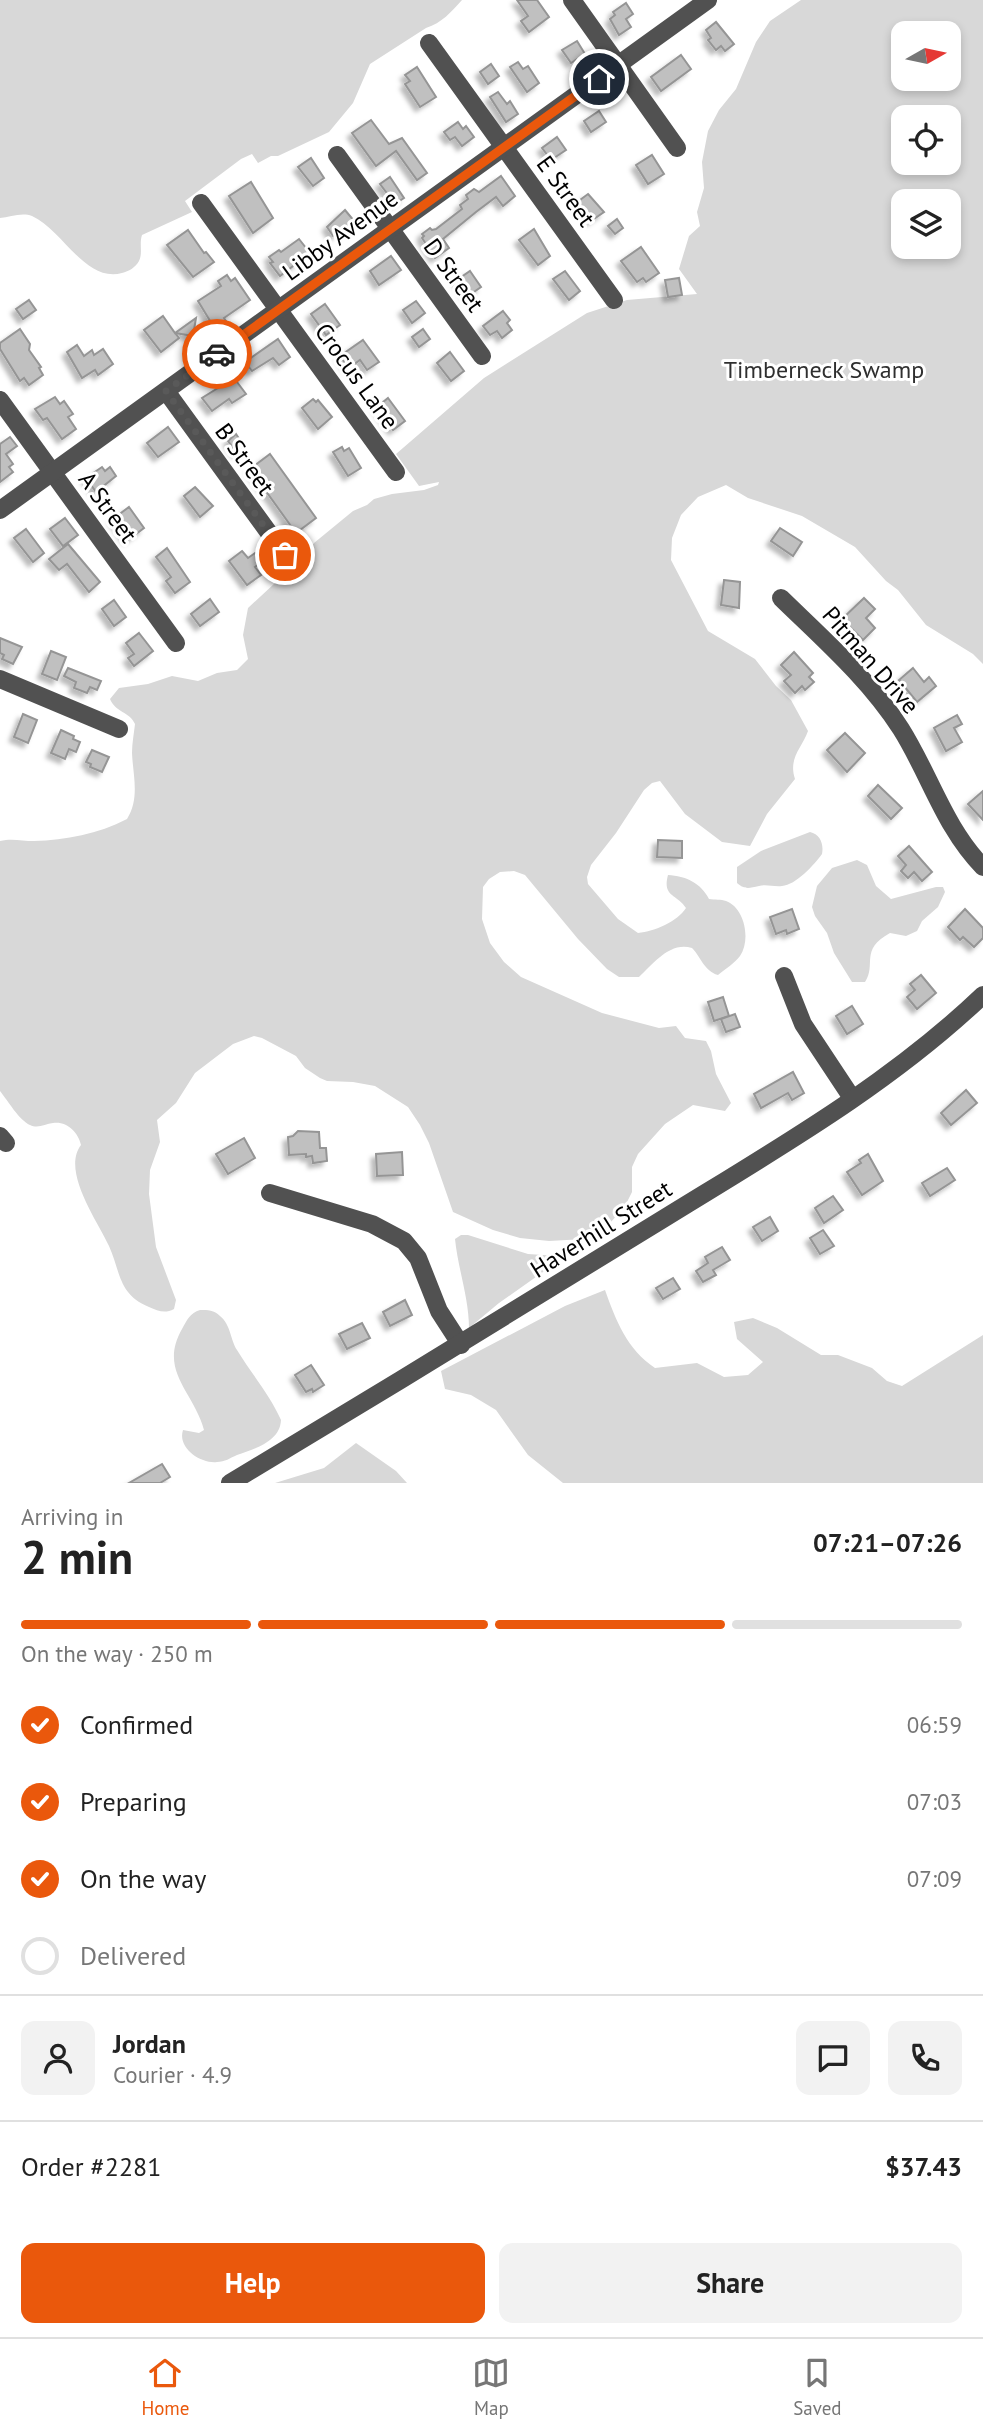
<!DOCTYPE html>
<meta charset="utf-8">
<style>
:root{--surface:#fff;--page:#f2f2f2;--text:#222;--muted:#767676;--line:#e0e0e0;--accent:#ea580c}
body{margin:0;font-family:"PT Sans",sans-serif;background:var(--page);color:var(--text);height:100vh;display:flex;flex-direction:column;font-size:26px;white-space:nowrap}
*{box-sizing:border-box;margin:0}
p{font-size:23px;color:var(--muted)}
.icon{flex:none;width:38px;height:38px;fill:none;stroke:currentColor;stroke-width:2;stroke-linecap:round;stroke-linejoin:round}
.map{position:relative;height:1483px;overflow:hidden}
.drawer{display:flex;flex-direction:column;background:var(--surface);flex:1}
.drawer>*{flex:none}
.needle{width:46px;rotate:81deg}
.controls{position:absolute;left:891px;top:21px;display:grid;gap:14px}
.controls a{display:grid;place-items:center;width:70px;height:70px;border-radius:14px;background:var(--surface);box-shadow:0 4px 10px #0003;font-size:35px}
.pin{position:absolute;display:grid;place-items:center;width:60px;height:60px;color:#fff;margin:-30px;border:4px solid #fff;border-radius:50%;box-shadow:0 2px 7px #0007}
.courier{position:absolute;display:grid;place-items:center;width:70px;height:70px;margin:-35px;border:5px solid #ea580c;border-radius:50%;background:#fff;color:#222;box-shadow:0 2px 9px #0007}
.head em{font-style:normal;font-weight:700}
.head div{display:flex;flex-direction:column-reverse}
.head{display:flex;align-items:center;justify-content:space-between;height:119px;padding:0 21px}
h1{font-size:46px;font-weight:700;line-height:52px}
.bar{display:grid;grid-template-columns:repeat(4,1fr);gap:10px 7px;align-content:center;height:84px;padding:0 21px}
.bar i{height:9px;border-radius:5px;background:var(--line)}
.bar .selected{background:var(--accent)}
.bar p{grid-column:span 4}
.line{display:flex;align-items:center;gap:18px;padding:0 21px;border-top:2px solid var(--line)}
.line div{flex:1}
.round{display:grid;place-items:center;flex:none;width:74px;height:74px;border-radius:14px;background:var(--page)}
ol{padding:0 21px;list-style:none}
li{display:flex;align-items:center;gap:21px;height:77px}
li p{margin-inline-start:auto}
li .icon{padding:7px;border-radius:50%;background:var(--accent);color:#fff;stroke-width:4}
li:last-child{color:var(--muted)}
li i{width:38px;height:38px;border:4px solid var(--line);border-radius:50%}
.cta{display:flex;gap:14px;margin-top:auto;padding:14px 21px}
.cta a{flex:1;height:80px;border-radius:14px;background:var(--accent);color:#fff;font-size:28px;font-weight:700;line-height:80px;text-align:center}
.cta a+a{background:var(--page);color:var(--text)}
.menu{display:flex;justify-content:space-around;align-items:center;height:98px;border-top:2px solid var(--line);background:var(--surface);font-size:19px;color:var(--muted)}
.menu a{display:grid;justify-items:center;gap:4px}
.menu .selected{color:var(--accent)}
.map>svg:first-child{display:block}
.green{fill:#d8d8d8;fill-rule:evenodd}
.building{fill:#c0c0c0;stroke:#959595;stroke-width:2;filter:url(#shadow)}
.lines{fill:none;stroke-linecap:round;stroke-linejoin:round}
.minor{stroke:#515151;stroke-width:18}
.done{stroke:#595959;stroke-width:7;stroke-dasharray:0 12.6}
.route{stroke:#ea580c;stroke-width:9}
.labels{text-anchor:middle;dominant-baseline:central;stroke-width:6;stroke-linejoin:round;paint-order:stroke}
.street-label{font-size:24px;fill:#000;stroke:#fff}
.park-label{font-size:24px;fill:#2f2f2f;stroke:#fff}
</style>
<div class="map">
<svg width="983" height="1483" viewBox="0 0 983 1483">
<defs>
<filter id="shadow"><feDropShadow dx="-4.5" dy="4.5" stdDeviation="2" flood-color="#0004"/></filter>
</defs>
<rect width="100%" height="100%" fill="#fff"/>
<g class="green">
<path d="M0,0H462C451,12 442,23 426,28L370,64L353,103L329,132L278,156H271L258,163L252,154L241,159L185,201L192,212L142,235C139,244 143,253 139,261C135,268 129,271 122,273C85,283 62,229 32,216C22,212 10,217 0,218Z"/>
<path d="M801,0H983V664L973,654L926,625L898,590L886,581L855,547L802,516L748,498L726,485L698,497L681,515L672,538L671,560L708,631L755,659L776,686L791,700L808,731C802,748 788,758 795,779L767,814L750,846L722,842L685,814L660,781L652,783L644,790L616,833L591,865L587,877L588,884L618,919L638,933C655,931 677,922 686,908C677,894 662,897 668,875C686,876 701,883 709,899C715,900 721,899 726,901C745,908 751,940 740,956C735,963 725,969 718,975C704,971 701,957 692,948C670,941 653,964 639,977H619L607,969L578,939L525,875L514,871L500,872L489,879L483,887L482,919L490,943L504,962L521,977L602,1013L659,1028L676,1026L685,1038L706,1041L711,1051L716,1074L731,1103L725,1111L693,1105L665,1124L638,1154L632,1167V1192L625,1206L604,1230L585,1239L549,1241L520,1238L493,1230L453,1212L429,1143L420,1125L408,1107L375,1086L353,1082L327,1081L320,1078L305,1068L296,1056L262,1038L254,1036L233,1044L195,1073L176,1103L157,1120L160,1142L150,1170L149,1194L156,1247L176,1300L174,1309C165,1314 158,1311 149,1307C118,1294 121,1273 109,1246C98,1222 61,1171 81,1145C78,1132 67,1121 53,1123C45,1124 38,1129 30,1125C19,1120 8,1101 0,1091V841C12,838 22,841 34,841C66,840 98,834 127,819C140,798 133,776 132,753C132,743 134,733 135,724C130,712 115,712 110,699L119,688L148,684L172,676L198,681L217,673L237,670L248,659L243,635L248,608L275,583L290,577L303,567L306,554L314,543L353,511L367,505L374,499L392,494L424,490L438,485L439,482L419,486L396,454L484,378L587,313L627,300L697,294L679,269L689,236L700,226L697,212L704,188L702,162L708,131L719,110L736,89L756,42L770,21ZM903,33H948V79H903ZM903,117H948V163H903ZM903,201H948V247H903Z"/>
<path d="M810,832C820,834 824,844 822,854C814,865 796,885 782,886C774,887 766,884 759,886C749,888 745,890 737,883V867L761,851Z"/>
<path d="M857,860L867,865L876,886L891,899L936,887H943L945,892L938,907L922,921L917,931L906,936L890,933C859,950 877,964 865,982H852L834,953L827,933L815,916L812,907L817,886L832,868Z"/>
<path d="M461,1235H468L528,1254L558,1256L560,1260L499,1303L469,1328C469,1298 458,1269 455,1239Z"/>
<path d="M605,1290C616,1321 627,1349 655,1368L697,1363L724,1377L748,1375L763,1362L737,1339L734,1322L753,1318L777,1328L821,1355H838L872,1368L887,1381L902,1386L983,1335V1483H563L528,1455L496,1410L471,1395L445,1389L441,1371L565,1306Z"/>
<path d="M200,1310C208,1310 214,1310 220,1316C231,1325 230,1339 237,1350C251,1373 270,1395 281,1420C280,1442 254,1449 237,1455C230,1458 225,1462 217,1462C201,1464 177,1448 183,1430L199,1433L204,1430C194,1392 158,1371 182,1329C187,1320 190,1313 200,1310Z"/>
<path d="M356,1443L396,1471L407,1483H275L324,1468Z"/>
</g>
<g class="building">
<path d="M517,0H537L549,17L529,32L521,21L528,16Z"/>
<path d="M626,3L633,14L626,19L631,27L619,35L610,19L615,15L613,12Z"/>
<path d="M716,22L734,44L725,51L721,46L716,50L708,40L711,38L706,30Z"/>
<path d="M577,41L585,54L571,63L562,50Z"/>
<path d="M681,55L691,69L661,91L651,77Z"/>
<path d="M518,62L523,69L528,66L539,83L527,92L510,67Z"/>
<path d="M491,64L499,76L488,84L480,72Z"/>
<path d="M417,67L436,97L420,107L405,84L410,81L405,75Z"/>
<path d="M498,92L507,104L510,101L518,114L506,122L490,97Z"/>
<path d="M599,111L606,122L591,132L584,121Z"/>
<path d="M371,120L389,144L402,138L427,173L417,180L396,151L376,166L352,133Z"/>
<path d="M458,122L463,129L466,126L474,137L462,146L455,137L450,140L444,132Z"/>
<path d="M557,137L566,150L551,160L542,148Z"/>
<path d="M652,155L664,174L648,184L636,165Z"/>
<path d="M311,158L324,178L313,186L298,167Z"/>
<path d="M501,176L515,196L503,206L496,197L476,212L443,239L449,248L435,258L422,238L424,236L422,234L430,228L432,230L436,229L462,209L460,205L468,199L466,195L474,189L479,192Z"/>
<path d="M390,177L404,198L395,204L380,184Z"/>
<path d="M251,182L273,218L253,233L229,196Z"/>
<path d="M588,194L604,212L591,221L576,203Z"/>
<path d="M345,210L355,222L333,236L327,227Z"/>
<path d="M617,219L623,228L615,234L608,226Z"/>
<path d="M534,229L550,256L538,265L519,240Z"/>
<path d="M188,230L204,253L206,252L214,262L193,277L167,245Z"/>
<path d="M299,239L310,253L280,276L270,263L273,262L269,257L279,250L281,252Z"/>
<path d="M641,247L659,273L646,282L643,278L637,282L621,261Z"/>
<path d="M391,256L401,270L379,285L370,271Z"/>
<path d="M470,271L481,287L468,296L457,280Z"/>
<path d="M565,271L580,291L569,300L553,279Z"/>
<path d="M227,275L231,281L235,278L250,300L224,318L226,321L215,329L198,301L221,286L218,281Z"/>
<path d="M679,278L682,295L668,297L665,280Z"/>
<path d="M29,300L36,310L23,319L16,309Z"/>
<path d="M416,301L425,313L412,323L403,310Z"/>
<path d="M325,304L340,325L326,335L311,314Z"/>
<path d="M503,311L510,320L507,323L512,330L502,338L497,331L490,335L483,326Z"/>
<path d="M163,316L175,333L196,318L193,336L175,333L179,338L161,352L144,330Z"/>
<path d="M20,329L30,344L29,350L41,367L39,368L43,375L29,385L24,378L20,381L0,349V343Z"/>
<path d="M423,329L430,339L419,347L412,337Z"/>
<path d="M278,339L290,357L279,365L273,358L252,371L245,362Z"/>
<path d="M363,340L379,362L367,370L360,360L349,368L340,356Z"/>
<path d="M77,345L84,356L92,350L94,355L103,349L113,364L98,375L95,370L82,378L67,352Z"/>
<path d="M450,352L464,371L451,381L437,363Z"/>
<path d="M234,378L246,394L232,403L229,399L212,411L202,398Z"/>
<path d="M55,397L60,404L64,401L73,414L68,417L76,429L62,439L47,418L43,420L35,409Z"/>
<path d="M388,398L405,421L393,430L377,407Z"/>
<path d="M313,399L316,402L318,400L332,417L318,429L302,408Z"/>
<path d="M168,427L179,442L158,457L147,443Z"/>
<path d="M236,434L246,449L237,453L228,441Z"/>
<path d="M10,437L17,446L6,454L13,464L9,467L13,472L0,482V444Z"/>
<path d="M342,447L344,451L349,448L361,468L348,476L333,452Z"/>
<path d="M270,454L316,518L296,533L250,469Z"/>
<path d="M102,467L105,471L110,467L116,476L96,492L86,478Z"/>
<path d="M195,487L213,506L200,517L184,496Z"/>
<path d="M129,507L144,528L128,540L113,519Z"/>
<path d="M65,518L78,535L63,546L50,529Z"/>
<path d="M780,528L802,542L793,556L771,541Z"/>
<path d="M26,529L44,553L33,562L14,538Z"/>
<path d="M68,544L100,582L89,592L67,564L59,570L49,559Z"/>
<path d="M167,548L190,582L175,593L166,581L171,577L156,557Z"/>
<path d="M242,551L248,558L255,553L262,562L255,567L261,575L247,585L229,561Z"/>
<path d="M724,580L740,582L739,608L721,605Z"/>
<path d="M864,598L875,609L866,618L875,628L863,640L842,619Z"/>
<path d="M210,599L219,612L200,626L191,614Z"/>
<path d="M114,600L126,617L114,626L102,609Z"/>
<path d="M139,633L153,651L134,666L128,658L134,654L126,643Z"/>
<path d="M0,638L22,647L13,664L2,659L4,655L0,653Z"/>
<path d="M51,651L66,657L57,680L42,674Z"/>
<path d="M794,652L813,673L809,677L814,682L805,690L802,686L795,693L784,681L791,675L781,665Z"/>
<path d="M68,668L101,681L97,690L90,687L87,693L74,688L76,682L64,676Z"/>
<path d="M913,668L924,682L929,677L936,686L917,702L899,680Z"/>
<path d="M23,714L37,720L28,743L14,737Z"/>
<path d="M957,715L962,724L954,728L962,742L946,751L934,728Z"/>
<path d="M61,730L74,736L73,739L80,742L76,752L69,749L65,759L51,753Z"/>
<path d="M845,733L865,753L847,772L827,750Z"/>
<path d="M92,750L109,757L102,772L90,767L91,764L86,762Z"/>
<path d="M878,785L902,808L891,819L868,796Z"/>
<path d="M983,791V820L968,804Z"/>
<path d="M658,840L682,841V858L657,857Z"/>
<path d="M909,846L932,872L922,881L914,872L908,878L901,871L906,865L898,856Z"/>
<path d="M792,909L799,929L787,934L786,930L776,934L770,917Z"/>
<path d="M965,909L983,928V938L974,947L963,937L960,940L948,927Z"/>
<path d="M921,975L936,993L917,1009L907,997L915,990L910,984Z"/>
<path d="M723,997L729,1016L714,1021L708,1002Z"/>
<path d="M852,1006L863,1024L847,1034L836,1016Z"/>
<path d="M735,1014L740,1027L726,1032L721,1019Z"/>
<path d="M793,1072L804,1093L792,1100L788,1093L761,1108L754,1094Z"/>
<path d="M966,1090L977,1103L951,1125L941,1113Z"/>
<path d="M298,1131L319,1132L320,1148H326L327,1161L313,1163L312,1156L306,1157V1154L289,1155L288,1137L293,1136Z"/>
<path d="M244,1138L255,1158L228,1174L216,1154Z"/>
<path d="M402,1152L403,1175L377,1176L376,1154Z"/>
<path d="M868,1154L883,1181L862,1195L847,1172L861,1163L859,1160Z"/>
<path d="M947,1168L955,1180L930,1196L922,1183Z"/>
<path d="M833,1196L843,1210L824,1223L815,1208Z"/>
<path d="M770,1217L778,1231L762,1241L753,1227Z"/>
<path d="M823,1230L834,1246L820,1254L810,1238Z"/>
<path d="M722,1247L730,1260L713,1270L716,1275L703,1282L696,1271L708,1263L705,1257Z"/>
<path d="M673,1278L680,1289L663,1299L656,1288Z"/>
<path d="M405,1300L412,1315L390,1326L383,1312Z"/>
<path d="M362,1323L370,1338L347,1349L339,1334Z"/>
<path d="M311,1365L324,1385L313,1392L312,1389L306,1392L295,1375Z"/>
<path d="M162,1464L170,1477L160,1483H129Z"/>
</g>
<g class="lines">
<g class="minor">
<path d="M572,0L677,148"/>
<path d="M429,43L614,300"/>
<path d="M337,155L482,356"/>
<path d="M201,203L396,472"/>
<path d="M166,391L285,555"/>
<path d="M0,400L176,643"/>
<path d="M0,510L708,0"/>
<path d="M781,598C823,639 869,679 901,729C930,775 944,827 983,867"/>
<path d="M0,679L119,729"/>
<path d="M784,976L803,1024L852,1098"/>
<path d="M0,1136L6,1143"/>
<path d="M270,1193L372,1224L404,1241L418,1258L439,1311L461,1345"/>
<path d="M230,1483C375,1396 519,1308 663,1219C773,1151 889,1085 983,995"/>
</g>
</g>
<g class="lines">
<path class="done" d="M217,354L166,391L285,555"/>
<path class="route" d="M217,354L599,79"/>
</g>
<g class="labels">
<g class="street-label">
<text transform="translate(566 191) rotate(54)">E Street</text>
<text transform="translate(340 235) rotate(-36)">Libby Avenue</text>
<text transform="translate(454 275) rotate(54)">D Street</text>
<text transform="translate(357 376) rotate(54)">Crocus Lane</text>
<text transform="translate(245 459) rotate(54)">B Street</text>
<text transform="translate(108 507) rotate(54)">A Street</text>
<text transform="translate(871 660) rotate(49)">Pitman Drive</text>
<text transform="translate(601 1229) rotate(-32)">Haverhill Street</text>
</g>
<g class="park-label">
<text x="824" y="369">Timberneck Swamp</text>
</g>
</g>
</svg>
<div class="controls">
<a><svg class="needle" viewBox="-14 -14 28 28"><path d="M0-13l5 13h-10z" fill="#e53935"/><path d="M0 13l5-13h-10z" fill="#767676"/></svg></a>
<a><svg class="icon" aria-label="locate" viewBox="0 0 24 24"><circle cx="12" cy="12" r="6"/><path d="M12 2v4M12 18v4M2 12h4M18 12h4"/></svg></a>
<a><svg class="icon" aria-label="layers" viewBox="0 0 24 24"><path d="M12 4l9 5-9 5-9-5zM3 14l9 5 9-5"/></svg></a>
</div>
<div class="pin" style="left:285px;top:555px;background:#ea580c"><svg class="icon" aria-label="bag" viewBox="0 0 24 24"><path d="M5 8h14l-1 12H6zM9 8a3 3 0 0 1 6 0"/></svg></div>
<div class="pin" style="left:599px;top:79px;background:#1f2937"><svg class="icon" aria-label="home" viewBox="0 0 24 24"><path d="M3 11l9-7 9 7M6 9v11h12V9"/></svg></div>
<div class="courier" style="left:217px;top:354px"><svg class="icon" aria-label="car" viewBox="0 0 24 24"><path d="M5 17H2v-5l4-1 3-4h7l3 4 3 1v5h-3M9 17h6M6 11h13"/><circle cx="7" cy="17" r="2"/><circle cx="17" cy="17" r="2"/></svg></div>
</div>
<section class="drawer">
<div class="head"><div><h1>2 min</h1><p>Arriving in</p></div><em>07:21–07:26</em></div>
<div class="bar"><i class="selected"></i><i class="selected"></i><i class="selected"></i><i></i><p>On the way · 250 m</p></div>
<ol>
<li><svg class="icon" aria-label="check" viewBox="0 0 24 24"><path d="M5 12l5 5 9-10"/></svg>Confirmed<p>06:59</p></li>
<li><svg class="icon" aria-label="check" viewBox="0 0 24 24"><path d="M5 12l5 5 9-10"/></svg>Preparing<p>07:03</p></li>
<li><svg class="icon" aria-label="check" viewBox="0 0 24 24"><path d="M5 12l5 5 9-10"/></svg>On the way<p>07:09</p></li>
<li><i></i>Delivered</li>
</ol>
<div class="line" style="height:126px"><a class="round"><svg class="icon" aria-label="person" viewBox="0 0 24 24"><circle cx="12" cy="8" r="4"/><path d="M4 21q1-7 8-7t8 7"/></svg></a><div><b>Jordan</b><p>Courier · 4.9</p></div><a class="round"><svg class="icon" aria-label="chat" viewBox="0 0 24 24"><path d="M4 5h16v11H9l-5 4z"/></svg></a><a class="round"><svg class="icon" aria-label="phone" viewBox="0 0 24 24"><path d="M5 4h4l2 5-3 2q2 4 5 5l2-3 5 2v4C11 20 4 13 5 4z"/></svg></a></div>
<div class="line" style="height:91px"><div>Order #2281</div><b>$37.43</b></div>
<div class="cta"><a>Help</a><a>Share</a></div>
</section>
<nav class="menu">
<a class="selected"><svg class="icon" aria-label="home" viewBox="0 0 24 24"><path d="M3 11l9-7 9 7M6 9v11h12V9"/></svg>Home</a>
<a><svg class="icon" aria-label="map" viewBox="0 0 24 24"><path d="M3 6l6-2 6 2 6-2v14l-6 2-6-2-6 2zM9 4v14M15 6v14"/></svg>Map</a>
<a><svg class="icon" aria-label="saved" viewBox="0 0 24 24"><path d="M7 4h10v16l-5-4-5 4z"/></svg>Saved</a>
</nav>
